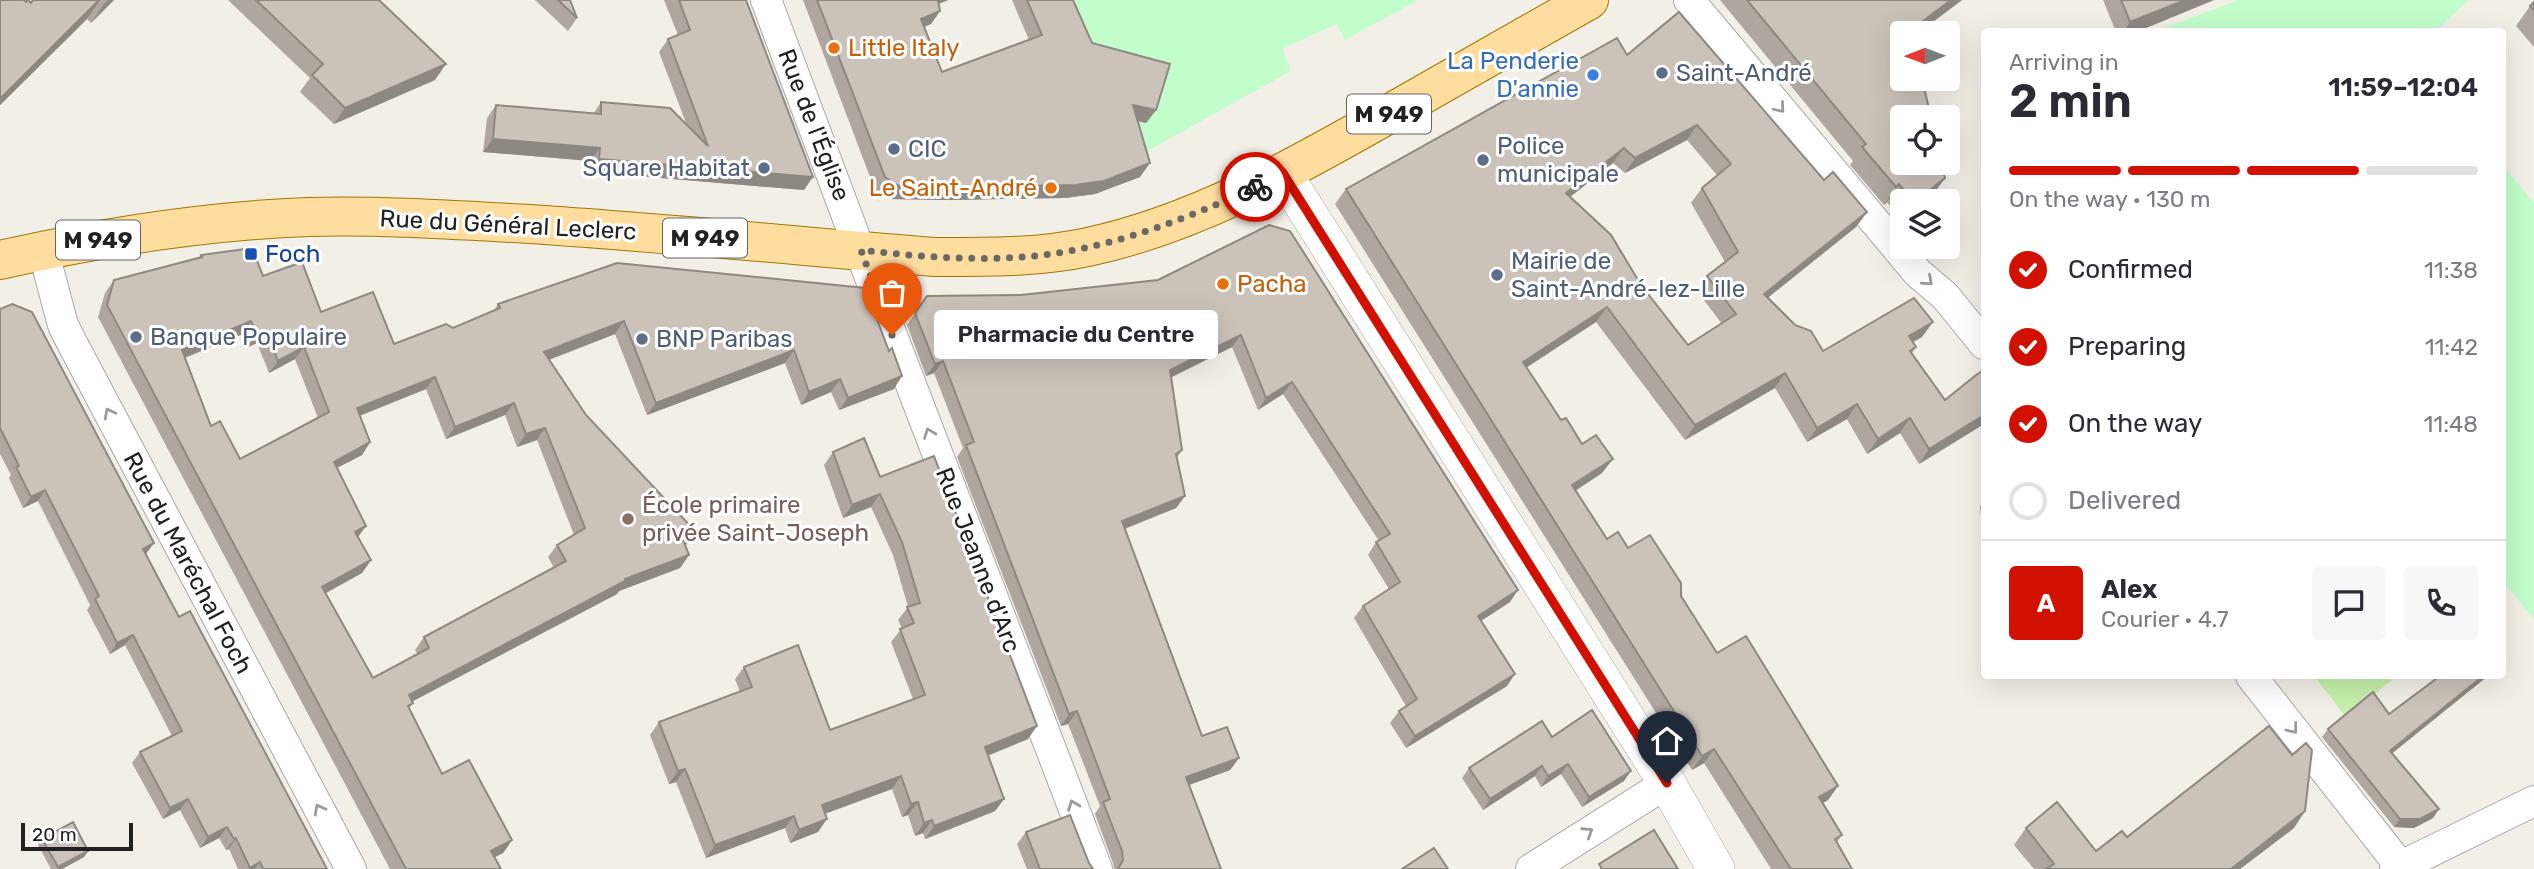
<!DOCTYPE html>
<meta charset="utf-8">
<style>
:root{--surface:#fff;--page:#f7f7f7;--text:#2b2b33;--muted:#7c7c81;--line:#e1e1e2;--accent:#d21000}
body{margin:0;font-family:Rubik,sans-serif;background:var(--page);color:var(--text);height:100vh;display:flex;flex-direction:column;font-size:26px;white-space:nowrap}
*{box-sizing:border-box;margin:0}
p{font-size:23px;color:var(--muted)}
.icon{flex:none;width:38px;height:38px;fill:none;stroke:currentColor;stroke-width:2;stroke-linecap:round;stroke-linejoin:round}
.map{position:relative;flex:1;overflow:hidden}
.details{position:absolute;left:1981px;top:28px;width:525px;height:651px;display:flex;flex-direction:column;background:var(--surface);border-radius:7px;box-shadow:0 7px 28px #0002}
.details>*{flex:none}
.needle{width:46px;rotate:269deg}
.tools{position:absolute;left:1890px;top:21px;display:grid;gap:14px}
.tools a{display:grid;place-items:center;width:70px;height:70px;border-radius:7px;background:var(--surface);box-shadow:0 7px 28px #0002;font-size:35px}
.scale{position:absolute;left:21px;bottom:18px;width:112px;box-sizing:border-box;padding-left:7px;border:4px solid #212121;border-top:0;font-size:19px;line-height:24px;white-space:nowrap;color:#212121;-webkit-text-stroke:5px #fff;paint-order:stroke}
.pin{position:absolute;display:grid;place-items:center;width:60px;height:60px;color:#fff;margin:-72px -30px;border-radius:50% 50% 50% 0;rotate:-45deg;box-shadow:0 0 7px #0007}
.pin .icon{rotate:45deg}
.courier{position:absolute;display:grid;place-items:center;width:70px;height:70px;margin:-35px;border:5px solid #d21000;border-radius:50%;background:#fff;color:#222;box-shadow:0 2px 9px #0007}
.bubble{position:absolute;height:49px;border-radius:7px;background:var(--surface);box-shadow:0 7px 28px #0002;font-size:23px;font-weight:600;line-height:49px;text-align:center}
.headline em{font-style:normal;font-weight:600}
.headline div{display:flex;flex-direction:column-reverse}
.headline{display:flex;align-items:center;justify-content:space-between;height:119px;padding:0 28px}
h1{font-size:46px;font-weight:600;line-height:52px}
.bar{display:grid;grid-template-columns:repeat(4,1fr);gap:10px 7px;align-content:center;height:84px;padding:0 28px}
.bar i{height:9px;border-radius:5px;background:var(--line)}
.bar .on{background:var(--accent)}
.bar p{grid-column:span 4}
.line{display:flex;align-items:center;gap:18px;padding:0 28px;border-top:2px solid var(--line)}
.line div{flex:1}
.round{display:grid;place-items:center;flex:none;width:74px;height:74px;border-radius:7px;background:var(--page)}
ol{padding:0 28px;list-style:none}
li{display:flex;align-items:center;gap:21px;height:77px}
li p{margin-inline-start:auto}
li .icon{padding:7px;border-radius:50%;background:var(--accent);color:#fff;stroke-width:4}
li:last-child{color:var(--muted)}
li i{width:38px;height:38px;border:4px solid var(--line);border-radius:50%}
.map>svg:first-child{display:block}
.grass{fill:#c6f0a9}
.park{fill:#c1fecb}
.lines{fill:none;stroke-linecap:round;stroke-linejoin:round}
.minor-casing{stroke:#a8a8a8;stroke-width:32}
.tertiary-casing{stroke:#a8a8a8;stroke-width:38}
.primary-casing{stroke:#9e7600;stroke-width:40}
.minor{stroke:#fff;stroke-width:30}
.tertiary{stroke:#fff;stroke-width:37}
.primary{stroke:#ffdd9f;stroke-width:38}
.wall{fill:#afa79f;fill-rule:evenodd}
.shaded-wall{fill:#8e8882}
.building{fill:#cbc2b9;stroke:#8e8882;stroke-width:2;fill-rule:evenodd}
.oneway{stroke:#9b9b9b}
.done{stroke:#6a6966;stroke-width:7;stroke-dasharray:0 12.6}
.route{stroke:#d21000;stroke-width:9}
.food-dot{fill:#e8710a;stroke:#fff;stroke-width:2.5}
.service-dot{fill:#5c6f8a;stroke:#fff;stroke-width:2.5}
.shop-dot{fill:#3f7fe0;stroke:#fff;stroke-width:2.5}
.transit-dot{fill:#1a4fb4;stroke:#fff;stroke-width:2.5}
.education-dot{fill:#8d6e63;stroke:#fff;stroke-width:2.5}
.labels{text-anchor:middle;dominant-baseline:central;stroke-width:6;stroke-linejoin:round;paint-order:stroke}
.shield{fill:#fff;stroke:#646464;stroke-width:2}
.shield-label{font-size:23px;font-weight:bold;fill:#212121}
.food-label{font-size:24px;fill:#c56008;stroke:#fff;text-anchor:start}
.shop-label{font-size:24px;fill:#366cbe;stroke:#fff;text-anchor:end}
.service-label{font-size:24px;fill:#4e5e75;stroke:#fff;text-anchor:start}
.street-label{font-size:24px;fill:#212121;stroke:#fff}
.transit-label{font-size:24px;fill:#164399;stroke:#fff;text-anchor:start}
.education-label{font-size:24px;fill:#785e54;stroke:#fff;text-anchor:start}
</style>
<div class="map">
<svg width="2534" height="869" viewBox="0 0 2534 869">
<rect width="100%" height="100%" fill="#f2efe7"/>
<path class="grass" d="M2314,676H2397L2346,717Z"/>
<g class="park">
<path d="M1058,0H1418L1345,40L1337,24L1282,49L1291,71L1135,158Z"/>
<path d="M2239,0H2469L2438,28L2441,31H2156Z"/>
<path d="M2502,164L2534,203V620L2503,580Z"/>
</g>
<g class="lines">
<g class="minor-casing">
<g id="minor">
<path d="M766,0L883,312L1097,869"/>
<path d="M1689,0L1918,273L1945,296L1984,344"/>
<path d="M43,250L63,325L71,341L351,869"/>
<path d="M2251,676L2401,867"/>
<path d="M1531,869L1667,783"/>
<path d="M2395,869L2534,801"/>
</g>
</g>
<g class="tertiary-casing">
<path id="tertiary" d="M1283,173L1667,783L1716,869"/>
</g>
<g class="primary-casing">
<path id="primary" d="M0,260C102,237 204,221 308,217C382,215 456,220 530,224C665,233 800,246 935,257C987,257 1037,258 1088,247C1195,224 1292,169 1387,115C1454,77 1521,38 1589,0"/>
</g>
<use href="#minor" class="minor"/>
<use href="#tertiary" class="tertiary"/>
<use href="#primary" class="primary"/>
</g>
<g class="wall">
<path d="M0,0L31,3L33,0H114L91,23L87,19L0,105Z"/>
<path d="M228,0H379L435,80L334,124L300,92L310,78Z"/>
<path d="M535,0H570L577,18L568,31Z"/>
<path d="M664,0H746L804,190L590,172L591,161L483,152L487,118L496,105L594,113L601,102L686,123L659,52L668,39L678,35Z"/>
<path d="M803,0H948L939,4L940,11L931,24L924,27L942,72L1029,40L1012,0H1073L1092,43L1156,110L1146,123L1138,121L1140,177L1095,194L1065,198L949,200L887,199L875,190Z"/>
<path d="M1720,0H1962L1918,33H1902L1932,196L1926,201H1902V221L1887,202L1884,205L1850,165L1853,161Z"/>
<path d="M2103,0H2214L2136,32H2116Z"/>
<path d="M2534,2V47L2516,26L2530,6Z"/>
<path d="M1627,55L1824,180L1867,212L1856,227L1768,297L1823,351L1922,337L1913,342L1916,347L1912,353L1945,400L1984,424L1919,464L1900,433L1867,454L1847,419L1807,442L1775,388L1685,440L1596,322L1526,367L1561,420L1582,444L1602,473L1575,491L1607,539L1628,548L1681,596L1717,653L1838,786L1828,800L1823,803L1842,835L1837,842L1852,869H1771L1704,763L1692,770L1335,204L1346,189ZM1687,140L1717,175L1702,188L1691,203L1725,262L1707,276L1697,291L1722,324L1688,345L1570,197L1613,163L1625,173Z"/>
<path d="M1269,225L1510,602L1481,621L1507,686L1406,748L1390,723L1399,711L1406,706L1354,618L1363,606L1389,589L1368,555L1376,542L1379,541L1283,394L1258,410L1232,347L1171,377L1182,450L1177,458L1185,496L1176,508L1125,529L1202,736L1239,758L1230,770L1189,785L1221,869H1114L1113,863L1095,814L1100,806L1068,724L1061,726L957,457L963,448L934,373L926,376L907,325L927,296L1021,295L1158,280Z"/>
<path d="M201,255L263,276L321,312L394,344L453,328L494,310L498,304L617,263L894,389L839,410L831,392L801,405L785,363L647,415L615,334L549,360L586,415L687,544L685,545L689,555L680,568L619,591L617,594L412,701L413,703L409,709L442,774L512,840L503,853L494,857L501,869H390L98,317L105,293L114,280L199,258ZM243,334L248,347L257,343L269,373L295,359L318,418L240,459L211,426L185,358ZM426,389L446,439L505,415L517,447L537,440L574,535L557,545L548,557L554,568L424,637L415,650L418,655L373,678L326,593L362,573L371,560L358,537L366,526L337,468L362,455L370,442L360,416Z"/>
<path d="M0,309L146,554L179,617L327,869H238L229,849L226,850L219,838L200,848L180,810L163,819L132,763L140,752L172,736L125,645L110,654L87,610L90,605L38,501L23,508L9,478L11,475L0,454Z"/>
<path d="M833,452L880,477L1028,739L988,756L1004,799L995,811L925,839L923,833L915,836L908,815L902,817L892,789L825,814L818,832L790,843L785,828L706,858L676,782L669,784L650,735L659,722L740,692L735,679L744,667L830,730L913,699L891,642L902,628L898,620L908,607L893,555L871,507L843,518L824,465Z"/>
<path d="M1984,497V520L1981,516L1980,507Z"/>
<path d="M2328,729L2392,753L2439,809L2433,818L2414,828L2394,827L2322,737Z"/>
<path d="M1552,737L1624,781L1582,807L1561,774L1541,787L1535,776L1483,810L1462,778L1469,768Z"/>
<path d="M2026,828L2096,851L2127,837L2294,828L2240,869H2034L2014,845Z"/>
<path d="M1026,832L1089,863L1093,869H1027L1017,844Z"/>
<path d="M42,839L88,851L84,857L62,869H51L38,845Z"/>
</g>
<g class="shaded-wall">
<path d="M100,0L87,19L0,105V99Z"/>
<path d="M108,0H114L91,23L104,4Z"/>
<path d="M933,0H948L927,8Z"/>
<path d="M1951,0H1962L1918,33H1909L1911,30Z"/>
<path d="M2185,0H2214L2136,32H2124L2130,22Z"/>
<path d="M940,11L931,24L911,32L921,19Z"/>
<path d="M446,64L435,80L334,124L345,108Z"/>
<path d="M1133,105L1156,110L1146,123L1124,118Z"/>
<path d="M1697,125L1687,140L1625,173L1635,158Z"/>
<path d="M493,139L600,148L591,161L483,152Z"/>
<path d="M1624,148L1613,163L1556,208L1566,193Z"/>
<path d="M599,159L813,177L804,190L590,172Z"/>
<path d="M1150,163L1140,177L1095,194L1065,198L949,200L887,199L897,185Z"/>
<path d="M1945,178L1932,196L1926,201H1916Z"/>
<path d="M1899,184L1887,202L1884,205L1896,187Z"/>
<path d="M1867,212L1856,227L1754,309L1764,294Z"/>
<path d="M1607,307L1596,322L1512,377L1523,362Z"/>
<path d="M251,321L243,334L173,362L182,350Z"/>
<path d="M624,321L615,334L535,365L544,352Z"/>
<path d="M1933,322L1922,337L1899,350L1909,336Z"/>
<path d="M266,330L257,343L248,347L257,334Z"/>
<path d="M1241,335L1232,347L1162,382L1170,370Z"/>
<path d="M304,347L295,359L269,373L278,361Z"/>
<path d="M794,350L785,363L647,415L656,403Z"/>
<path d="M943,361L934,373L926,376L935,364Z"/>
<path d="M1785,373L1775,388L1685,440L1695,425Z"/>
<path d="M902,376L894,389L839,410L848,398Z"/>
<path d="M435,377L426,389L348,420L357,408Z"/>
<path d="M840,379L831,392L801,405L809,392Z"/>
<path d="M1292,382L1283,394L1258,410L1266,398Z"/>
<path d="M514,403L505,415L446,439L455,427Z"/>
<path d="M1857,404L1847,419L1807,442L1817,428Z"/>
<path d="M1984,415V424L1919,464L1929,449Z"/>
<path d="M1910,418L1900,433L1867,454L1878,439Z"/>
<path d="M545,428L537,440L517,447L526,434Z"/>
<path d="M370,442L362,455L325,474L334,462Z"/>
<path d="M1613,459L1602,473L1561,500L1572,485Z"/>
<path d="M45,490L38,501L23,508L31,497Z"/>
<path d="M880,494L871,507L843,518L852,505Z"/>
<path d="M1185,496L1176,508L1113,533L1122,521Z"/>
<path d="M366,526L357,538L355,532Z"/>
<path d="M696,532L687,544L673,550L682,537Z"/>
<path d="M154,543L146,554L135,559L143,549Z"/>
<path d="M689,555L680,568L619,591L617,594L400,708L409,695L625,579Z"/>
<path d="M371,560L362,573L313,600L322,587Z"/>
<path d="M1518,590L1510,602L1470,628L1478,616Z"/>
<path d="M133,635L125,645L110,654L117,643Z"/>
<path d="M1515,674L1507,686L1406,748L1415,736Z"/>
<path d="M2483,676H2488L2384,760L2390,751Z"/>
<path d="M1077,711L1068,724L1061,726L1069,714Z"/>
<path d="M1037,726L1028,739L976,760L985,747Z"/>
<path d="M1714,749L1704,763L1692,770L1702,756Z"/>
<path d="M1239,758L1230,770L1178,789L1186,777Z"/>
<path d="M1568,764L1561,774L1541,787L1548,776Z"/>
<path d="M1542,766L1535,776L1483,810L1490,799Z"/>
<path d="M685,769L676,782L669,784L678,771Z"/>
<path d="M1631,771L1624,781L1582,807L1589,797Z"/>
<path d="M901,776L892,789L813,818L822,805Z"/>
<path d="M1838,786L1828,800L1809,811L1819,797Z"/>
<path d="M188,799L180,810L163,819L170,808Z"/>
<path d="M1004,799L995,811L925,839L934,826Z"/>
<path d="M918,802L908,815L902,817L911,804Z"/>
<path d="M2439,809L2433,818L2414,828L2394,827L2400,819Z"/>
<path d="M2305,811L2294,828L2240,869H2231Z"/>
<path d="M794,816L785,828L706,858L715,845Z"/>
<path d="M827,819L818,832L790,843L799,830Z"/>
<path d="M932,820L923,833L915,836L924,823Z"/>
<path d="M227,827L219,838L200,848L208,837Z"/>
<path d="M236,838L229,849L226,850L234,839Z"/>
<path d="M512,840L503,853L482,864L491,851Z"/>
<path d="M88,851L84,857L62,869H57Z"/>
<path d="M260,862L255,869H249L250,868Z"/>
</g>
<g class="building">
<path d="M0,0H24L26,2L28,0L31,3L33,0H99L0,99Z"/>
<path d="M256,0H379L446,64L345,108L312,75L323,64Z"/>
<path d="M558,0H570L577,18Z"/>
<path d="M679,0H746L813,177L599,159L600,148L493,139L496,105L601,114V102L670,108L708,146L668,39L690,30Z"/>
<path d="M817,0H938L940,11L921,19L942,72L1042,35L1027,0H1073L1092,43L1170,64L1156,110L1133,105L1150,163L1104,181L1075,185L958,187L897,185L885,177Z"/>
<path d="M1747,0H1951L1911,30L1912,33H1902V79H1922L1931,117H1902V163H1941L1945,178L1916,201H1913L1899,184L1896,187L1862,147L1866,144Z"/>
<path d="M2121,0H2185L2130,22Z"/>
<path d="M2534,2V10L2530,6Z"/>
<path d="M1679,12L1824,180L1833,172L1867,212L1764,294L1795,325L1811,331L1823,351L1914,298L1933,322L1909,336L1916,347L1910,351L1945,400L1976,375L1984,370V415L1929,449L1910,418L1878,439L1857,404L1817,428L1785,373L1695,425L1607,307L1523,362L1561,420L1566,418L1582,444L1596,435L1613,459L1572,485L1607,539L1618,532L1628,548L1650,535L1681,583V596L1717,653L1746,636L1838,786L1819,797L1842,835L1835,839L1852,869H1791L1714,749L1702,756L1346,189L1617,38L1627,55ZM1697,125L1731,164L1702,188L1738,252L1707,276L1736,314L1688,345L1641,285L1611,235L1566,193L1624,148L1635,158Z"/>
<path d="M1269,225L1290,231L1518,590L1478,616L1515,674L1415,736L1399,711L1417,699L1363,606L1400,582L1376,542L1390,534L1292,382L1266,398L1241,335L1170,370L1182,450L1176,454L1185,496L1122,521L1202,736L1227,727L1239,758L1186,777L1221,869H1118L1123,860L1122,851L1103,802L1110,799L1077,711L1069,714L966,445L974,442L943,361L935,364L915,313L927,296L1021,295L1158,280Z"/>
<path d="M252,248L263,276L302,262L321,312L373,292L394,344L446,324L453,328L500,308L498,304L617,263L865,288L889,351L892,348L902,376L848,398L840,379L809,392L794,350L656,403L624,321L544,352L586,415L696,532L682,537L689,555L625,579V581L409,695L413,703L408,706L442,774L469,760L512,840L491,851L501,869H406L107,305L114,280L202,257L201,255ZM251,321L257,334L266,330L278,361L304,347L329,412L240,459L220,421L211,426L182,350ZM435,377L455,427L514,403L526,434L545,428L585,528L557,545L566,561L424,637L429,648L373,678L322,587L371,560L355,532L366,526L334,462L370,442L357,408Z"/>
<path d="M12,304L32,312L154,543L143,549L163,587L179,617L190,611L327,869H263L260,862L250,868L236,838L234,839L227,827L208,837L188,799L170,808L140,752L182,731L133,635L117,643L95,599L99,596L45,490L31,497L16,467L19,466L0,428V309Z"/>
<path d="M864,438L880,477L934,456L1037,726L985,747L1004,799L934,826L932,820L924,823L918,802L911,804L901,776L822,805L827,819L799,830L794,816L715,845L685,769L678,771L659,722L752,687L744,667L798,645L830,730L925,695L900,629L914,623L907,607L920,603L902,542L880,494L852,505L833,452Z"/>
<path d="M2440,676H2483L2390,751L2439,809L2420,819H2400L2328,729L2373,692L2389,714Z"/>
<path d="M1592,710L1631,771L1589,797L1568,764L1548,776L1542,766L1490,799L1469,768L1542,721L1552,737Z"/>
<path d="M2269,726L2292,755L2306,743L2312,750L2305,811L2231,869H2046L2054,864L2026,828L2057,802L2096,851L2122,831L2127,837Z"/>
<path d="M1070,815L1089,863L1093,869H1040L1026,832Z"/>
<path d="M73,822L88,851L58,867L42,839Z"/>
<path d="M1654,830L1678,869H1602L1599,864Z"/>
<path d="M1434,848L1448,869H1402Z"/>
</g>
<defs><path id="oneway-chevron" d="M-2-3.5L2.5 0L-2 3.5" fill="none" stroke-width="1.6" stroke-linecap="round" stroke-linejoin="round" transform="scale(1.75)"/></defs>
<g class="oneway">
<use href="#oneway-chevron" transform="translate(1780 108) rotate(50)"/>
<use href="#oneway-chevron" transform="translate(1928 281) rotate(42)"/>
<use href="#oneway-chevron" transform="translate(109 413) rotate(-118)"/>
<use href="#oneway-chevron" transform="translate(929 433) rotate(-111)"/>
<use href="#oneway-chevron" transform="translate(2293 729) rotate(52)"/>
<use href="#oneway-chevron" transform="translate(1073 805) rotate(-111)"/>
<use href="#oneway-chevron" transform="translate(319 809) rotate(-118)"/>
<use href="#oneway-chevron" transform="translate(1588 832) rotate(-33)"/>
</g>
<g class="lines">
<path class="done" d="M892,335L861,250C914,256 967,261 1021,257C1101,252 1183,221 1255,187"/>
<path class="route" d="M1255,187L1283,173L1667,783"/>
</g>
<g class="food-dot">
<circle cx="834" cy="48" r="7"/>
<circle cx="1051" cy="188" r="7"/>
<circle cx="1223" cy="284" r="7"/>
</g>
<g class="service-dot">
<circle cx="1662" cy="73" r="7"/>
<circle cx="894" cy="149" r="7"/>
<circle cx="1483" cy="160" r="7"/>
<circle cx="764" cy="168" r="7"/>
<circle cx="1497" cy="275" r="7"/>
<circle cx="136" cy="337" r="7"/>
<circle cx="642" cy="339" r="7"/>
</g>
<circle class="shop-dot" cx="1593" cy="75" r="7"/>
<rect class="transit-dot" x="244" y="247" width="14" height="14" rx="3.5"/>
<circle class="education-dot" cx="628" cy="519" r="7"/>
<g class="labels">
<g class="shield">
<rect x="1347" y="94.5" width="84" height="39" rx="5"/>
<rect x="663" y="218.5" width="84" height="39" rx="5"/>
<rect x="56" y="220.5" width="84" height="39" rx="5"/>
</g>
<g class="shield-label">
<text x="1389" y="114">M 949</text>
<text x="705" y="238">M 949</text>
<text x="98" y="240">M 949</text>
</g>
<g class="food-label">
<text x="848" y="48">Little Italy</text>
<text x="1037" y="188" text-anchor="end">Le Saint-André</text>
<text x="1237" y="284">Pacha</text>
</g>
<g class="shop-label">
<text x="1579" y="61">La Penderie<tspan x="1579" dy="28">D'annie</tspan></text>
</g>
<g class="service-label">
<text x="1676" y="73">Saint-André</text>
<text x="1497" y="146">Police<tspan x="1497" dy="28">municipale</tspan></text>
<text x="908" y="149">CIC</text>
<text x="750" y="168" text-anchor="end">Square Habitat</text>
<text x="1511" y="261">Mairie de<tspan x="1511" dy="28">Saint-André-lez-Lille</tspan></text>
<text x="150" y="337">Banque Populaire</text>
<text x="656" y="339">BNP Paribas</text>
</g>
<g class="street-label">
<text transform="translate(814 125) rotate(69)">Rue de l'Église</text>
<text transform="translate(508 225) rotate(3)">Rue du Général Leclerc</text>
<text transform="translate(978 560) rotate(69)">Rue Jeanne d'Arc</text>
<text transform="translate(188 563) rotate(62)">Rue du Maréchal Foch</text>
</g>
<g class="transit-label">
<text x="265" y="254">Foch</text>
</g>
<g class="education-label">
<text x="642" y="505">École primaire<tspan x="642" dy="28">privée Saint-Joseph</tspan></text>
</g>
</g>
</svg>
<div class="tools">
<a><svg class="needle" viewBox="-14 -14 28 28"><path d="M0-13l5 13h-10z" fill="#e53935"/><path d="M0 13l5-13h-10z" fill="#7c7c81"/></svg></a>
<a><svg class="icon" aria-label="locate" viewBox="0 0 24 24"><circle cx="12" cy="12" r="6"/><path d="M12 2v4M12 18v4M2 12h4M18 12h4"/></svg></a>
<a><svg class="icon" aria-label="layers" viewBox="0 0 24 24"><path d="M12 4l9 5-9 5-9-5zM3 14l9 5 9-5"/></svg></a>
</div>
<div class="scale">20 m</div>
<div class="pin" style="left:892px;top:335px;background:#ea580c"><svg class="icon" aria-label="bag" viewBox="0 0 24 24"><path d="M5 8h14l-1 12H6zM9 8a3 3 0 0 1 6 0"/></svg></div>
<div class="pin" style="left:1667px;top:783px;background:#1f2937"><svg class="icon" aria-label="home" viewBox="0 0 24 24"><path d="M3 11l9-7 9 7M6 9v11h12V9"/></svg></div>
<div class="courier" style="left:1255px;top:187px"><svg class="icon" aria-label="bike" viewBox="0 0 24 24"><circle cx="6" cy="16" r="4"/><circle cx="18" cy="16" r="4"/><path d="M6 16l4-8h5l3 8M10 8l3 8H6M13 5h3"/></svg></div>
<div class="bubble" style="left:934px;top:310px;width:284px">Pharmacie du Centre</div>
<section class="details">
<div class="headline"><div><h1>2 min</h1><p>Arriving in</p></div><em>11:59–12:04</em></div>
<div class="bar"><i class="on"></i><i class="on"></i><i class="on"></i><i></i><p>On the way · 130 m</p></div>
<ol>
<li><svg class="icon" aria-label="check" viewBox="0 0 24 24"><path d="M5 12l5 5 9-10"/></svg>Confirmed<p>11:38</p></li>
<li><svg class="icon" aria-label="check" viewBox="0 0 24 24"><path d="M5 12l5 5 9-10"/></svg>Preparing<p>11:42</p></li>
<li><svg class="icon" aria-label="check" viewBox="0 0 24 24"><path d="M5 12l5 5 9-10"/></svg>On the way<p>11:48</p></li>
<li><i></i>Delivered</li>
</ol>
<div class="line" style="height:126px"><b class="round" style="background:var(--accent);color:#fff">A</b><div><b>Alex</b><p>Courier · 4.7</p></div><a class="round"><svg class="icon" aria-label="chat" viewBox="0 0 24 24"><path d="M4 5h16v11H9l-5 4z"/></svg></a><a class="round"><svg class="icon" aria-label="phone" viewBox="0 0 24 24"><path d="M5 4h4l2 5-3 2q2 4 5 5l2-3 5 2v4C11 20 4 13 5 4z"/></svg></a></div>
</section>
</div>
